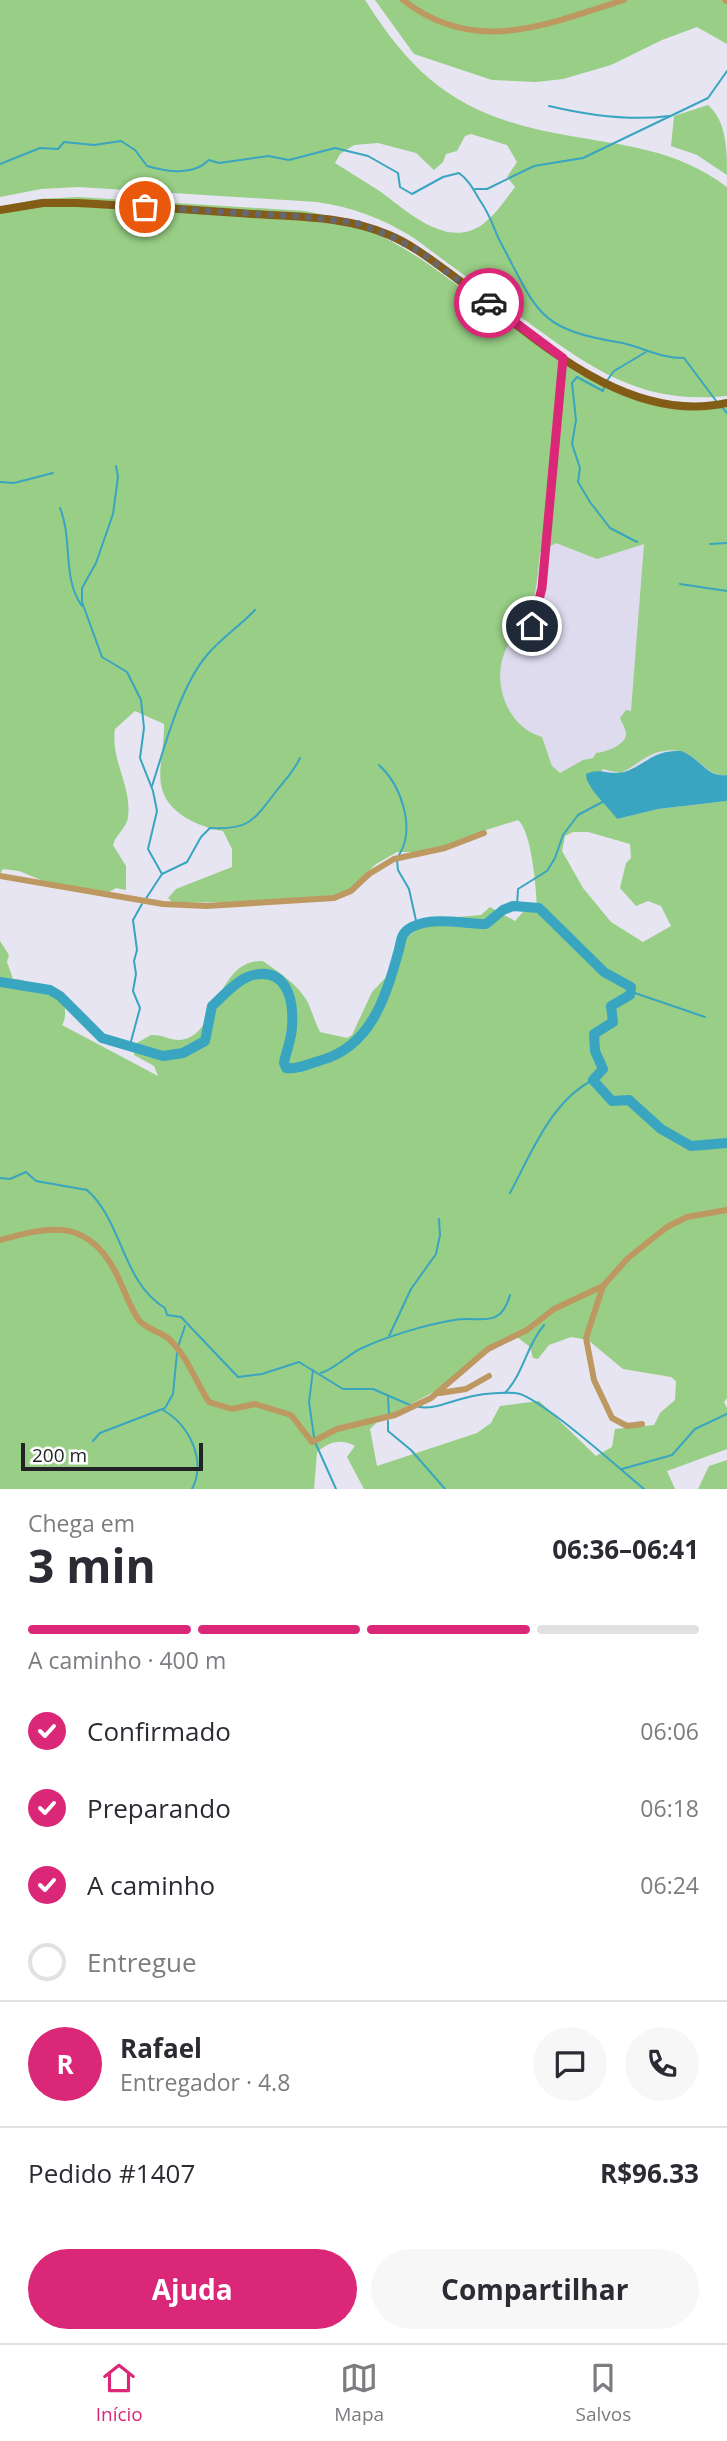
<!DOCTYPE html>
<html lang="pt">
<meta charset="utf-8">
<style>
:root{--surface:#fff;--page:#f7f7f7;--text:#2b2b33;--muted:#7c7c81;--line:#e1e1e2;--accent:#db2777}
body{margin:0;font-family:"Open Sans",sans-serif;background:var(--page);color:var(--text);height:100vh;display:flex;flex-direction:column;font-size:26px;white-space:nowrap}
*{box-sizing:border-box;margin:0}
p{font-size:23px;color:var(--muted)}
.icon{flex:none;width:38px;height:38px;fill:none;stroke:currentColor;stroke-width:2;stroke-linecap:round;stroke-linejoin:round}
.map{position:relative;height:1489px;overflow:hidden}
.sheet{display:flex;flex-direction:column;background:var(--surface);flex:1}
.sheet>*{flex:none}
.scale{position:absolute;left:21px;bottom:18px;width:182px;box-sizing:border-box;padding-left:7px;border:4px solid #232327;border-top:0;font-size:19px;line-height:24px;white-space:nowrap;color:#232327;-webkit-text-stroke:5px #fff;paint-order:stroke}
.pin{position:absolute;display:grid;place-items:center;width:60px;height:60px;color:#fff;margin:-30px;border:4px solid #fff;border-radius:50%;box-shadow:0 2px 7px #0007}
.courier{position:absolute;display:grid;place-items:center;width:70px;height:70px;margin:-35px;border:5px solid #db2777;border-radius:50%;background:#fff;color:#222;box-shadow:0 2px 9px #0007}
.headline em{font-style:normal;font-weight:700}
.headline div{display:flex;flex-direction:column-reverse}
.headline{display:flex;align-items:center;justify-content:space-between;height:119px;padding:0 28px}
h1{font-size:46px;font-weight:700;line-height:52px}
.bar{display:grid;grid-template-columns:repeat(4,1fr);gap:10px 7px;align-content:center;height:84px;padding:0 28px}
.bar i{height:9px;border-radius:5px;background:var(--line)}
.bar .on{background:var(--accent)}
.bar p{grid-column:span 4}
.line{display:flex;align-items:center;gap:18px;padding:0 28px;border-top:2px solid var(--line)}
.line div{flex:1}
.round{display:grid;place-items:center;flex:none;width:74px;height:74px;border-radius:37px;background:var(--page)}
ol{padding:0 28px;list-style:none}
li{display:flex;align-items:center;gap:21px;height:77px}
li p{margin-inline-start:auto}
li .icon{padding:7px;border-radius:50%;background:var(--accent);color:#fff;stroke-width:4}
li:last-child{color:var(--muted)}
li i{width:38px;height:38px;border:4px solid var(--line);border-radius:50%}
.action{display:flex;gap:14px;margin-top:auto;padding:14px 28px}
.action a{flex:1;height:80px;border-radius:42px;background:var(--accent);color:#fff;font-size:28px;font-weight:700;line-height:80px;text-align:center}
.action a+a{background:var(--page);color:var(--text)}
.dock{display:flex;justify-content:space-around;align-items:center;height:98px;border-top:2px solid var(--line);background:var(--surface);font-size:19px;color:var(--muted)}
.dock a{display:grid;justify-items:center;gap:4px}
.dock .on{color:var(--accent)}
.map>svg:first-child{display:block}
.built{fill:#dedbef}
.green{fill:#98ce85;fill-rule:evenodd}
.water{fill:#39a5c0}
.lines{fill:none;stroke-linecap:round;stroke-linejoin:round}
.stream{stroke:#39a5c0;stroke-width:2}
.river{stroke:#39a5c0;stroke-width:10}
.minor{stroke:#be9861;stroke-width:6}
.major{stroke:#835c16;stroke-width:8}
.done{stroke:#67676e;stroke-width:7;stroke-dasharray:0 12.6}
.route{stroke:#db2777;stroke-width:9}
</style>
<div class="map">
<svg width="727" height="1489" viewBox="0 0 727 1489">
<rect width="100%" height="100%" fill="#e6e5f1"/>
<path class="built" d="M536,495L650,507L727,699V828H601L468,716Z"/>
<g class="green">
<path d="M0,0H365C419,85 465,117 565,135C626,146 676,149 727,187V396C638,405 590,367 522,318C486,291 450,265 414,238C384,219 352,207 317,202L78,187L41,189L0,197ZM471,134L507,145L517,162L507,177L515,187C505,200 496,214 483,224C448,250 408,212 381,192C366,182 350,173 335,163L340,154L354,145L378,143L416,153L434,170L443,162L446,154L457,151L465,136Z"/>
<path d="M375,0H727V44L697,27L662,40L611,65L563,79L536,82L492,80L414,54Z"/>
<path d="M708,105C727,121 727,152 727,175L697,155L671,146L674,116Z"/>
<path d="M78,197L305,211C384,226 424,261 487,307C516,328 545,348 573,370C625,401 667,413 727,407V775C702,779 697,742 659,752C645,755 633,768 620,773L602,769L604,800L617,819L658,809L727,801V1398L724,1402L727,1408V1449L667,1471L675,1489H364L347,1457L355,1446C340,1438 329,1442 317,1452L314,1489H0V941L9,955L7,962L13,979C30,978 38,994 57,991C65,998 68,1016 62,1025L158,1076L154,1066L134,1055L135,1044L151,1035C165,1034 174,1044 188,1038C218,1027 218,959 263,961C281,974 304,988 311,1010C314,1018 316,1024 320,1032L347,1038L352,1035L372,992L392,971L405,939L418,929L423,920L481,915L490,907L515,921L523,912H537C537,894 532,831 518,820L486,830L469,840L419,852H397L376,864L349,890L324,900L173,903L168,898L176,889L232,867V849L223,831C199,827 165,813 161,784C158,767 165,744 164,724L135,711L115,729C110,759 132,786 128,817C127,828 115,835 113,845L126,866V890L116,888L109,892L46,882L19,871L3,869L0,874V207L39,199ZM556,543L597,559L644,544L631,711L626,710L620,718C622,723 627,731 626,735C624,746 606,752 596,753L593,758L583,760L560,773L552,766L542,737C509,728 492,686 504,654C510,638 523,626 530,611C537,593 538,570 540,552ZM573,832H588L630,844L631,858L626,863L620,888L636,906L648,901L661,906L671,926L643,942L611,922L583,888L562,851L565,836ZM517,1337L530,1347L533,1358L538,1359L549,1345L571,1337L588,1340L623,1369L671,1377L676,1381L675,1400L660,1413L654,1425L615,1429L612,1447L596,1456L539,1401L500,1406L491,1423L477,1433L377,1466L370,1429L378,1421L453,1382L486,1353Z"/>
<path d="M727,1460V1489H698L709,1466Z"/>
</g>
<path class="water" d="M681,751C702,759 707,778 727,775V801L658,809L617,819C608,806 586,788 586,774C600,767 610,776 624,772C648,764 652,750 681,751Z"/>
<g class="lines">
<g class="stream">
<path d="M549,106C587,115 631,121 669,116"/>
<path d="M0,164L40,148L58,149L64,142L94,145L121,141L135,150L147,166C168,172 193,176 209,160L219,163L268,156L289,160L335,148L368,156L398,173L400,187L412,194L443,177L459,173C470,181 474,191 481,202C493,220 493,229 502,245C537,311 538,329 617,342C642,346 657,358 684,358L717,402"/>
<path d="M475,189H487L534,166L583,158L708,98L727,71"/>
<path d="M606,382L614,371L646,352"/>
<path d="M604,387L603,391L577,377L572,383L576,420L572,444L580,468L578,482L590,502L610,528L637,542"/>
<path d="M721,406L727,413"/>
<path d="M116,466L118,477L113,514L96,563L82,588V602L102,657L127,672L141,700L144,728L140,758L153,791L157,811L148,849L162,874"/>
<path d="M0,482L14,483L53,473"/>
<path d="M60,508C73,540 62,579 82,606"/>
<path d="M710,544L727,543"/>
<path d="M680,584L727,591"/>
<path d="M379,765C401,785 416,828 399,855"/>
<path d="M152,786C165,746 180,687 207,655C221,638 240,626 255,610"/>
<path d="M397,860L398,870L409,889L417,925"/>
<path d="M145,900L162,874L187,862L201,837L210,828C247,830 253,822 274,794C284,781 293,773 300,758"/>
<path d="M517,906L518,889L547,871L555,858L563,835L578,815L606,800"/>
<path d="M632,992L705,1017"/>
<path d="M130,1045L140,1008L133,991L136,974L134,961L137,950L133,920L142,904"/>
<path d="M0,1178L10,1179L26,1172L36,1181L87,1190C123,1222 122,1282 165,1308L167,1315L181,1317L238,1377L262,1374L299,1362L343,1389H373L410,1405"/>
<path d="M510,1193C531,1154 551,1101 593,1080"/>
<path d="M389,1336L411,1289L436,1254L440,1235L439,1219"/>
<path d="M178,1347L185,1326"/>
<path d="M313,1370L309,1402L314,1437"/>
<path d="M321,1373C338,1367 347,1355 362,1348C388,1336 425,1325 454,1320C479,1315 500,1331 510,1295"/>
<path d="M505,1393C524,1373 526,1346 544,1325"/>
<path d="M388,1396L389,1415"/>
<path d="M419,1407C433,1409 447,1403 461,1399C478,1394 498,1392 515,1393C536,1393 623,1472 644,1489"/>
<path d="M163,1410C189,1425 207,1460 192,1489"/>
<path d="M388,1421V1431L411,1450L445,1489"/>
<path d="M93,1441L100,1433L165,1408L173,1394L177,1353"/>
<path d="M315,1442L336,1489"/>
<path d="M622,1469L672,1455L695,1429L727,1414"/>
</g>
<path class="river" d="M0,982L50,990L60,996L102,1038L163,1056L183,1053L205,1041L212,1006C222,997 237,980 250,976C286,965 294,999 292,1026C292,1039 286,1051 284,1063L286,1068C297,1070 311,1063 322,1060C370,1046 386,998 398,953C402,941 399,934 412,927C434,916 464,924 486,924L503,910L513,906L539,908L604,972L631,987L630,995L611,1006L613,1022L594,1034L595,1051L603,1069L593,1080L612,1101L629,1100L661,1129L691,1146L727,1143"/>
<g class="minor">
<path d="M403,0C476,57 547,24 624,0"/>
<path d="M725,0L727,1"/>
<path d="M532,626L542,588L563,357"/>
<path d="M0,876L163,904L206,906L334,898L351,891L369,874L394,859L445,848L484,833"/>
<path d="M0,1240C47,1227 84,1218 112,1266C122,1282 127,1302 138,1319C145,1329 160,1331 169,1339C188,1357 195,1381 209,1402L232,1409L255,1404L291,1415L312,1442L337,1429L395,1415L431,1398L488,1349L527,1330L554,1309L603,1286L628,1258L667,1227L687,1217L727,1210"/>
<path d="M603,1286L586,1338L594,1380L612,1418L627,1426L642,1424"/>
<path d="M440,1393L466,1389L489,1376"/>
</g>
<path class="major" d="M0,210L43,203H77C136,206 194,210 253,214C298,217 346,216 389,235C413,245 434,262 456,278C531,334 624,426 727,403"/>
</g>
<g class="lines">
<path class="done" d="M145,207L307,217L356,223L389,235L419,251L489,303"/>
<path class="route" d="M489,303L563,358L542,588L532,626"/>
</g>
</svg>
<div class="scale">200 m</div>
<div class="pin" style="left:145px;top:207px;background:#ea580c"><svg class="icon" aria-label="bag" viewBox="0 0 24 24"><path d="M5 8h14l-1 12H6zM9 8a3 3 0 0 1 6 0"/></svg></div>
<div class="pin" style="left:532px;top:626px;background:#1f2937"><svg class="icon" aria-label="home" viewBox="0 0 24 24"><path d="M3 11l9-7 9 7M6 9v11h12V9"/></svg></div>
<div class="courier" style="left:489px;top:303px"><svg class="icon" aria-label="car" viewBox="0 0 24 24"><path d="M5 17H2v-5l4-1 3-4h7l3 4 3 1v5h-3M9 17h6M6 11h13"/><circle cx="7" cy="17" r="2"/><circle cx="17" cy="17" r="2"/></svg></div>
</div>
<section class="sheet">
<div class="headline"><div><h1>3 min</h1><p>Chega em</p></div><em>06:36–06:41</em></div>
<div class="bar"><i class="on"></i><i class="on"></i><i class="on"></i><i></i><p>A caminho · 400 m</p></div>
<ol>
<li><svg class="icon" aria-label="check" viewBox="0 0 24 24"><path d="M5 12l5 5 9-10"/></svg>Confirmado<p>06:06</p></li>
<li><svg class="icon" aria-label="check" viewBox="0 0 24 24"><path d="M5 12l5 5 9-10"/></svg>Preparando<p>06:18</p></li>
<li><svg class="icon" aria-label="check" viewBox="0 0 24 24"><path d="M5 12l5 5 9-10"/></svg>A caminho<p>06:24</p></li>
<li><i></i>Entregue</li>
</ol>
<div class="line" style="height:126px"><b class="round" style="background:var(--accent);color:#fff">R</b><div><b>Rafael</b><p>Entregador · 4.8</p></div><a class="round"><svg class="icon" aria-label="chat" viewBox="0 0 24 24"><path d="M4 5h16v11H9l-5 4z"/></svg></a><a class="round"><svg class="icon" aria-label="phone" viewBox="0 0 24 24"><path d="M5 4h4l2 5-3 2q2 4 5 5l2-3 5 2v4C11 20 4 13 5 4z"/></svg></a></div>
<div class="line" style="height:91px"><div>Pedido #1407</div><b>R$96.33</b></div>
<div class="action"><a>Ajuda</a><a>Compartilhar</a></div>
</section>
<nav class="dock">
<a class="on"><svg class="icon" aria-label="home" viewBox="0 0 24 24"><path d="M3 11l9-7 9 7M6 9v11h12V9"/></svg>Início</a>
<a><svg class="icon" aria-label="map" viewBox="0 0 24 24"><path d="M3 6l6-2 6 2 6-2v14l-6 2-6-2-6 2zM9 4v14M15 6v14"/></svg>Mapa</a>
<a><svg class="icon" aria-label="saved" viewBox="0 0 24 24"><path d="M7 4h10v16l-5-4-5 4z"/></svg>Salvos</a>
</nav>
